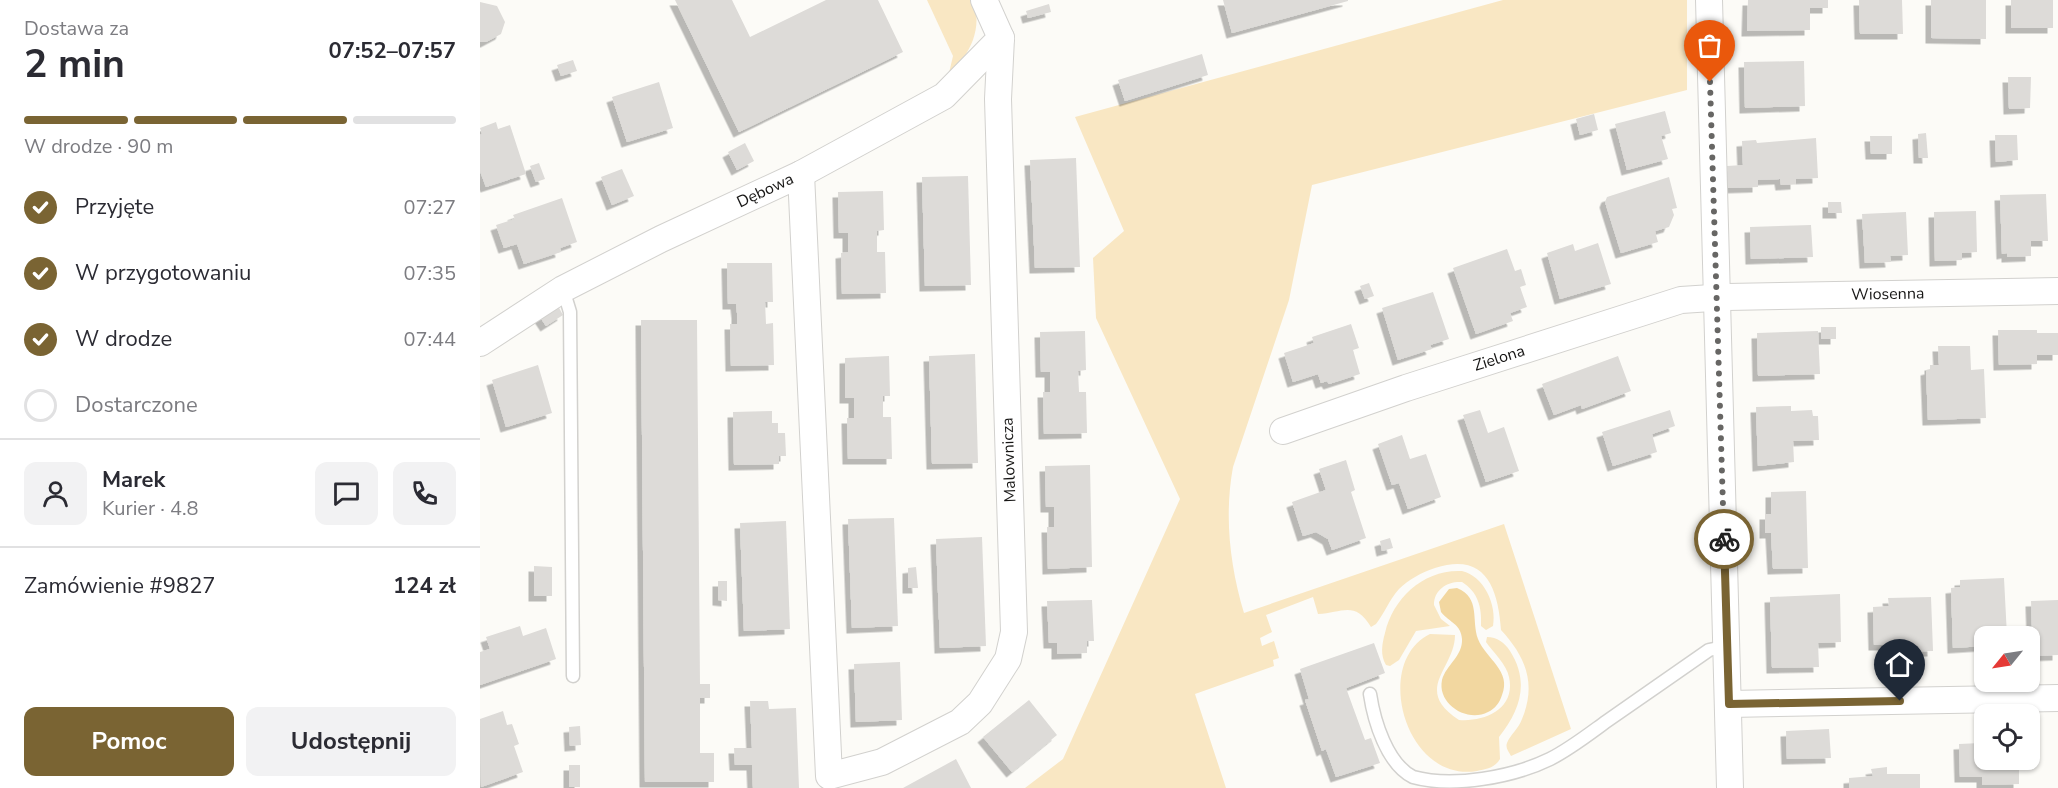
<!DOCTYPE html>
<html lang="pl">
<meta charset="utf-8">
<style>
:root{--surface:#fff;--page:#f2f2f3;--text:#2b2b33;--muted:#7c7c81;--line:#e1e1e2;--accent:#7a6433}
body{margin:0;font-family:"Nunito Sans",sans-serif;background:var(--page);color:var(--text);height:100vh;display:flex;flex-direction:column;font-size:22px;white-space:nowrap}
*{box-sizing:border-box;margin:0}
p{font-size:20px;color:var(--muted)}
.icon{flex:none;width:33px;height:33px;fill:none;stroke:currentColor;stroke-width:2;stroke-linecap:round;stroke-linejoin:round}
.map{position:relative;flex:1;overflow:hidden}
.side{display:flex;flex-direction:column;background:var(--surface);width:480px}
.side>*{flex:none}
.needle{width:39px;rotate:240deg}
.tools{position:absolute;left:1494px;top:626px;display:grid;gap:12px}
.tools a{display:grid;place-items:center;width:66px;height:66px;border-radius:12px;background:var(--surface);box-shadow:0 2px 4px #0004;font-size:30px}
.pin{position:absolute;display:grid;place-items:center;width:51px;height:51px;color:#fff;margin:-62px -26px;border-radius:50% 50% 50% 0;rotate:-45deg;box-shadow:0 0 6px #0007}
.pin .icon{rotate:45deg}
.courier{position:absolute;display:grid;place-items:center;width:60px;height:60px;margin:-30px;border:4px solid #7a6433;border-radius:50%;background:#fff;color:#222;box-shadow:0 2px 8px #0007}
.headline em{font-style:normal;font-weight:700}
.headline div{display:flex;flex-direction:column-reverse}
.headline{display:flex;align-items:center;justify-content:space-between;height:102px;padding:0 24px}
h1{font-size:39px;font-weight:700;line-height:45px}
.bar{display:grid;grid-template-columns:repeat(4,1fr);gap:9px 6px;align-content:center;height:72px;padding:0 24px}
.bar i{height:8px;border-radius:4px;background:var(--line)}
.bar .on{background:var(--accent)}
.bar p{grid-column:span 4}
.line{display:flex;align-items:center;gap:15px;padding:0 24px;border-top:2px solid var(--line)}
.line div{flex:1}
.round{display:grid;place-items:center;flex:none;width:63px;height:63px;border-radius:12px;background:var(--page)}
ol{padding:0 24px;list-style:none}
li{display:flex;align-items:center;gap:18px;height:66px}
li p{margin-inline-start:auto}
li .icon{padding:6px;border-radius:50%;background:var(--accent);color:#fff;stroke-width:4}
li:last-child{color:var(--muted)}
li i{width:33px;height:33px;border:3px solid var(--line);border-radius:50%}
.cta{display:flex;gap:12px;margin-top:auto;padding:12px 24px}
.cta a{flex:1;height:69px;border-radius:12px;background:var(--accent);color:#fff;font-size:24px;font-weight:700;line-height:69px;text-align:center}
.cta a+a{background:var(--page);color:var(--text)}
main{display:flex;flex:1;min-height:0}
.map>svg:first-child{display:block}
.green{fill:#f9e7c3}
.water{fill:#f2d7a0}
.building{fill:#dddbd8;filter:url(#shadow)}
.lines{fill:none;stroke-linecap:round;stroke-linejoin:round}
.service-casing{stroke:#d2d1ce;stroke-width:15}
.minor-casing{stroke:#d2d1ce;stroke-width:28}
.service{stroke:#fff;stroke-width:12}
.minor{stroke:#fff;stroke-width:26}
.done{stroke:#676664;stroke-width:6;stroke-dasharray:0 10.8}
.route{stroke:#7a6433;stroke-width:8}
.labels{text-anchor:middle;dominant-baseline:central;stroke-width:4.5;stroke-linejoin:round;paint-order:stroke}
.street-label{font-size:16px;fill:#171615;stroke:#fff}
</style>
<main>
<section class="side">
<div class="headline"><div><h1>2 min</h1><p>Dostawa za</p></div><em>07:52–07:57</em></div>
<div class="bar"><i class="on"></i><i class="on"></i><i class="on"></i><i></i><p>W drodze · 90 m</p></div>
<ol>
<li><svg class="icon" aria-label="check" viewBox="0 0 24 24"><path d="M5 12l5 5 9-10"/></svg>Przyjęte<p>07:27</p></li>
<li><svg class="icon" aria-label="check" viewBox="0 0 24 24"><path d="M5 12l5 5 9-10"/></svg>W przygotowaniu<p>07:35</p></li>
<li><svg class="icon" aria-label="check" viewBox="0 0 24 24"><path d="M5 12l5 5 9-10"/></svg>W drodze<p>07:44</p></li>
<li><i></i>Dostarczone</li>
</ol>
<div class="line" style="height:108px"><a class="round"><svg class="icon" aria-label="person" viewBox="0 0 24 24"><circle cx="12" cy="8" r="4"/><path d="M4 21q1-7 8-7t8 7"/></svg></a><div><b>Marek</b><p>Kurier · 4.8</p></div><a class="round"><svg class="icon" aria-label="chat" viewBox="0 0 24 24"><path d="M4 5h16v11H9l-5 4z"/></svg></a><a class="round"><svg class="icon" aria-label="phone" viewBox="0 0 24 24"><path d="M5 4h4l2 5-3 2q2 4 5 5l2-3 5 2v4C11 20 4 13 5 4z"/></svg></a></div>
<div class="line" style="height:78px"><div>Zamówienie #9827</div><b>124 zł</b></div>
<div class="cta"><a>Pomoc</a><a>Udostępnij</a></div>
</section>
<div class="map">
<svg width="1578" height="788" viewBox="0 0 1578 788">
<defs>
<filter id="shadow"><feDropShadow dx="-5.5" dy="5.5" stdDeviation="0" flood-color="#0004"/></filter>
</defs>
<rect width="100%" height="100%" fill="#fcfbf7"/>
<g class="green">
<path d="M447,0H493C503,27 491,55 469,73L473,56Z"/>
<path d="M1023,0H1207V90L832,185L809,300L753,467C744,516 750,566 764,613L1024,524L1091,729L1031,756C1029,752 1025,748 1027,743C1030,735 1039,728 1042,719C1057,683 1045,656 1021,630C1018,587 1005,552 955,568C942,572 928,580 919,589C909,600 904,614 896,624L891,627C875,600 862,613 838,614L833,597L786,615L792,632L780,638L782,646L794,641L799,658L793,660L794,666L715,694L746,788H545L583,759L700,499L616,318L613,258L644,231L595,117Z"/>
<path d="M982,571C1004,576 1017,605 1013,626L1006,630L1001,626C1002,607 998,592 982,582C968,581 954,589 954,605L961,619L970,626L936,631L919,660L910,666L906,665C900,655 902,644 905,633C913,598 944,569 982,571Z"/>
<path d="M950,634L975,635C975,669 932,689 979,720C1005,722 1036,709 1029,677C1027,665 1013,652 1006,642L1007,637C1017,637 1025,643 1030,651C1050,682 1040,711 1019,737L1020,759C1015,768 1006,769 997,771C925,783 892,662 950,634Z"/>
</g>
<path class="water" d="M977,588C1001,598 991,620 998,639C1006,659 1032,671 1022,695C1020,702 1015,709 1008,712C987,723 957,704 962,680C966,665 983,656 982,639C981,624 970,623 961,612L959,602L969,589Z"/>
<g class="building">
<path d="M195,0H252L270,37L346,0H398L423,52L259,132Z"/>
<path d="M743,0H868V1L752,33Z"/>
<path d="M1268,0H1348V8H1330V30L1267,31Z"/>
<path d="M1379,0H1422L1423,34H1380Z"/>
<path d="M1451,0H1506V39L1451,38Z"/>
<rect x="1531" y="0" width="42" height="28"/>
<path d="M0,2L17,6L25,22L21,34L6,42H0Z"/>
<path d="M569,4L571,12L548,18L546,11Z"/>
<path d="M722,54L728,75L645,101L638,80Z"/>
<path d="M93,60L97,71L81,76L77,65Z"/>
<path d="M1324,61L1325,106L1265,108L1264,62Z"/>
<path d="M1528,77H1551L1550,108L1529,109Z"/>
<path d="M179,82L193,128L147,142L132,97Z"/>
<path d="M1185,111L1191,133L1181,136L1188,159L1147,170L1135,124Z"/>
<path d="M1114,114L1118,130L1100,135L1096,119Z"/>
<path d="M16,122L18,129L30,125L46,174L6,187L0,171V135L2,134L0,128Z"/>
<path d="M1446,133L1448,158H1439L1438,134Z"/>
<path d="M1515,135H1537L1538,160L1516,162Z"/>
<path d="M1390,136H1412V154H1391Z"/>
<path d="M1336,138L1338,178L1316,179V184L1301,185L1300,179L1278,180V187L1248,188L1247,166L1263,165L1262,141L1276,140L1277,143Z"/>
<path d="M265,143L274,161L257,170L248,152Z"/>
<path d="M596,158L600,267L555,268L550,160Z"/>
<path d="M59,163L65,179L56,182L50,166Z"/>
<path d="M142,169L154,196L132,205L121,177Z"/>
<path d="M488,176L491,285L445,286L442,177Z"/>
<path d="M1189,177L1197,208L1192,209L1194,215L1189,227L1175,231L1178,242L1141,253L1125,202L1127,197Z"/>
<path d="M403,191L404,230L397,231V252H405L406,293L362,294L361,253L368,252V233H359L358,192Z"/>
<path d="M1566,194L1568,241H1551V256L1527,257V253L1522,254L1520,195Z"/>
<path d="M82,198L97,242L80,248L81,252L44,264L37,244L24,248L16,225L35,219L33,215Z"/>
<path d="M1348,202H1361L1362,213H1348Z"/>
<path d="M1496,211L1497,252L1482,253V260L1455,261L1454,212Z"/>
<path d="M1426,212L1428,255L1410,256L1411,262L1385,263L1382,214Z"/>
<path d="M1331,225L1333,257L1271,259L1270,227Z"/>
<path d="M1118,243L1131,284L1080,299L1067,253L1093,244L1095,251Z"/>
<path d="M1027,249L1035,271L1041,269L1046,285L1040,287L1047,307L1030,313L1033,321L996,334L973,268Z"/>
<path d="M247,263H292L293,302H285L286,324L293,323L294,365L251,366L250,324H257V313L256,304H248Z"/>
<path d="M889,283L894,296L885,299L880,286Z"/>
<path d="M953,292L969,339L950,345L952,349L918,360L902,308Z"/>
<path d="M78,306L83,315L66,326L60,317Z"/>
<path d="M161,320H217L220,684H230V698H220V753H234V782H165Z"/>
<path d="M871,324L879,348L873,350L880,374L849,384L847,381L841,383L838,374L813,382L804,353L834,343L832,337Z"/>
<rect x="1341" y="327" width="15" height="12"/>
<path d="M1518,330H1557V333H1578V355H1557V364L1519,365Z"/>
<path d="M605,331L606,370L598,371L599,392H606L607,433L564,434L563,392H570V372H561L560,332Z"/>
<path d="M1338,331L1340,374L1278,376L1277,333Z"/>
<path d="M1458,346H1490L1491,370L1504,369L1506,418L1448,420L1446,370L1450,369V365H1459Z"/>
<path d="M495,354L498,463L452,464L449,356Z"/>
<path d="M409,356L410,396H403V417H411L412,459H368L367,418H374V398H365V358Z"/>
<path d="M1138,356L1151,391L1102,409L1101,405L1074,415L1062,384Z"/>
<path d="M58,365L72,413L26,427L12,380Z"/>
<path d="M1311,406V411L1332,410L1333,416H1338L1339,440L1313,441L1314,462L1278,466L1276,407Z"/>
<path d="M1000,410L1008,433L1024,427L1039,471L1006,482L983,415Z"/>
<path d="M1190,410L1195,426L1172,434L1177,452L1133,466L1122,432Z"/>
<path d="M292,411V423H298V433H305L306,456H299V464L254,465L253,412Z"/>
<path d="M922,435L930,459L946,454L961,497L928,509L919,483L912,485L898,444Z"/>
<path d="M866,460L875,490L871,492L886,538L852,550L848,539L836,532L823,536L812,502L846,490L839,469Z"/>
<path d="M610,465L612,567L568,569L567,527H574V507H566L565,466Z"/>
<path d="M1326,491L1328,568L1293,569L1291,533H1285V514H1291V492Z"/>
<path d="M414,518L418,626L372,628L368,519Z"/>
<path d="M306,521L310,629L264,631L260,523Z"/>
<path d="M502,537L506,646L460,648L456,539Z"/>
<path d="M910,538L913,548L902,551L900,541Z"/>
<path d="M54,566L72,567V596H54Z"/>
<path d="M436,567L438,588H428V568Z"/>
<path d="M1524,578L1527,636H1504V646L1473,648L1471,588L1480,587V580Z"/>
<path d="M238,581H247V601L238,600Z"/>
<path d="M1360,594L1361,642L1338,643L1339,667L1292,668L1290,597Z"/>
<path d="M1451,597L1453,651L1411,652L1410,645H1394L1393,607L1409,606L1408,598Z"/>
<path d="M612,600L614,641H607V653L577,654V643H569L567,601Z"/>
<path d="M1578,600V655L1553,656L1551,601Z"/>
<path d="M40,626L43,636L66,628L76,659L0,685V652L10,649L6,637Z"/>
<path d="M894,643L905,673L866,688L885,740L891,738L900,763L856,777L846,749L842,751L825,700L829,699L820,669Z"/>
<path d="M420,662L422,720L376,722L374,664Z"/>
<path d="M549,700L577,735L532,772L503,737Z"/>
<path d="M270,701H288L289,709L316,708L319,788H273L272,765H255L254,748H272Z"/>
<path d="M23,711L27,725L32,724L39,744L34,746L43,772L1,787L0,719Z"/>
<path d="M100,726L101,745L90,746L89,727Z"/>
<path d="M1349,729L1351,758L1307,759L1306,731Z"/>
<path d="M1502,739H1504V759H1539V784L1502,785V777H1480L1479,744L1501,743Z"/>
<path d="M476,759L491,788H423Z"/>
<rect x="89" y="765" width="11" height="22"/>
<path d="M1407,767V774H1440V788H1369V778L1393,776L1391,769Z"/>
</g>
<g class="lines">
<g class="service-casing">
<g id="service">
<path d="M83,289L90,312L93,676"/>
<path d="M890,694C894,721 907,764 933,777C973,788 1033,777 1070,759C1090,749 1109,734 1127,721C1161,697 1195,674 1229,650L1248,646"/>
</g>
</g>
<g class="minor-casing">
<g id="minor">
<path d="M1229,0L1250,788"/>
<path d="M321,174L349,776L402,762L480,722L500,703L528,659L534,632L518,99L521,38"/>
<path id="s1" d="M0,343L83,289L181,239L321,174L464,96L521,38L504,0"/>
<path id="s2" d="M803,431L926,388L1201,300L1247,297L1578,291"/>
<path d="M1249,704L1578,698"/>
</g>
</g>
<use href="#service" class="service"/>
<use href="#minor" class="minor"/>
</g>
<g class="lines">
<path class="done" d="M1230,82L1244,539"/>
<path class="route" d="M1244,539L1249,704L1420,701"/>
</g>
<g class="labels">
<g class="street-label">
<text stroke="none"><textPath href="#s1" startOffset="324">Dębowa</textPath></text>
<text stroke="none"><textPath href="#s2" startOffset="626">Wiosenna</textPath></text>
<text stroke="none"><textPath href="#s2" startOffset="228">Zielona</textPath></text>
<text transform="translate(529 460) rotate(-92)">Malownicza</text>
</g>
</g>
</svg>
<div class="tools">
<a><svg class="needle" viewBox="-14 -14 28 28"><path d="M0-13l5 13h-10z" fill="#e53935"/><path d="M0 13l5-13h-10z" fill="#7c7c81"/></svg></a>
<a><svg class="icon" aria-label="locate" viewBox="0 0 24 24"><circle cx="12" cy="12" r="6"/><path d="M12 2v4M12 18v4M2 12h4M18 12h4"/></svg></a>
</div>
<div class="pin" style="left:1230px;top:82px;background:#ea580c"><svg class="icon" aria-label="bag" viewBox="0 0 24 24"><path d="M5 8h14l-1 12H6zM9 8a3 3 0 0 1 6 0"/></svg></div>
<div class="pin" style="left:1420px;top:701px;background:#1f2937"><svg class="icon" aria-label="home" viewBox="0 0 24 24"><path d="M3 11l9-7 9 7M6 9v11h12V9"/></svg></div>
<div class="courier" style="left:1244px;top:539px"><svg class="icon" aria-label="bike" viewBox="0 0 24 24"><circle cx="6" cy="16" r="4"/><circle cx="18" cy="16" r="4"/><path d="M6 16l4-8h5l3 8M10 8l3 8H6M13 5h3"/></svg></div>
</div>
</main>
